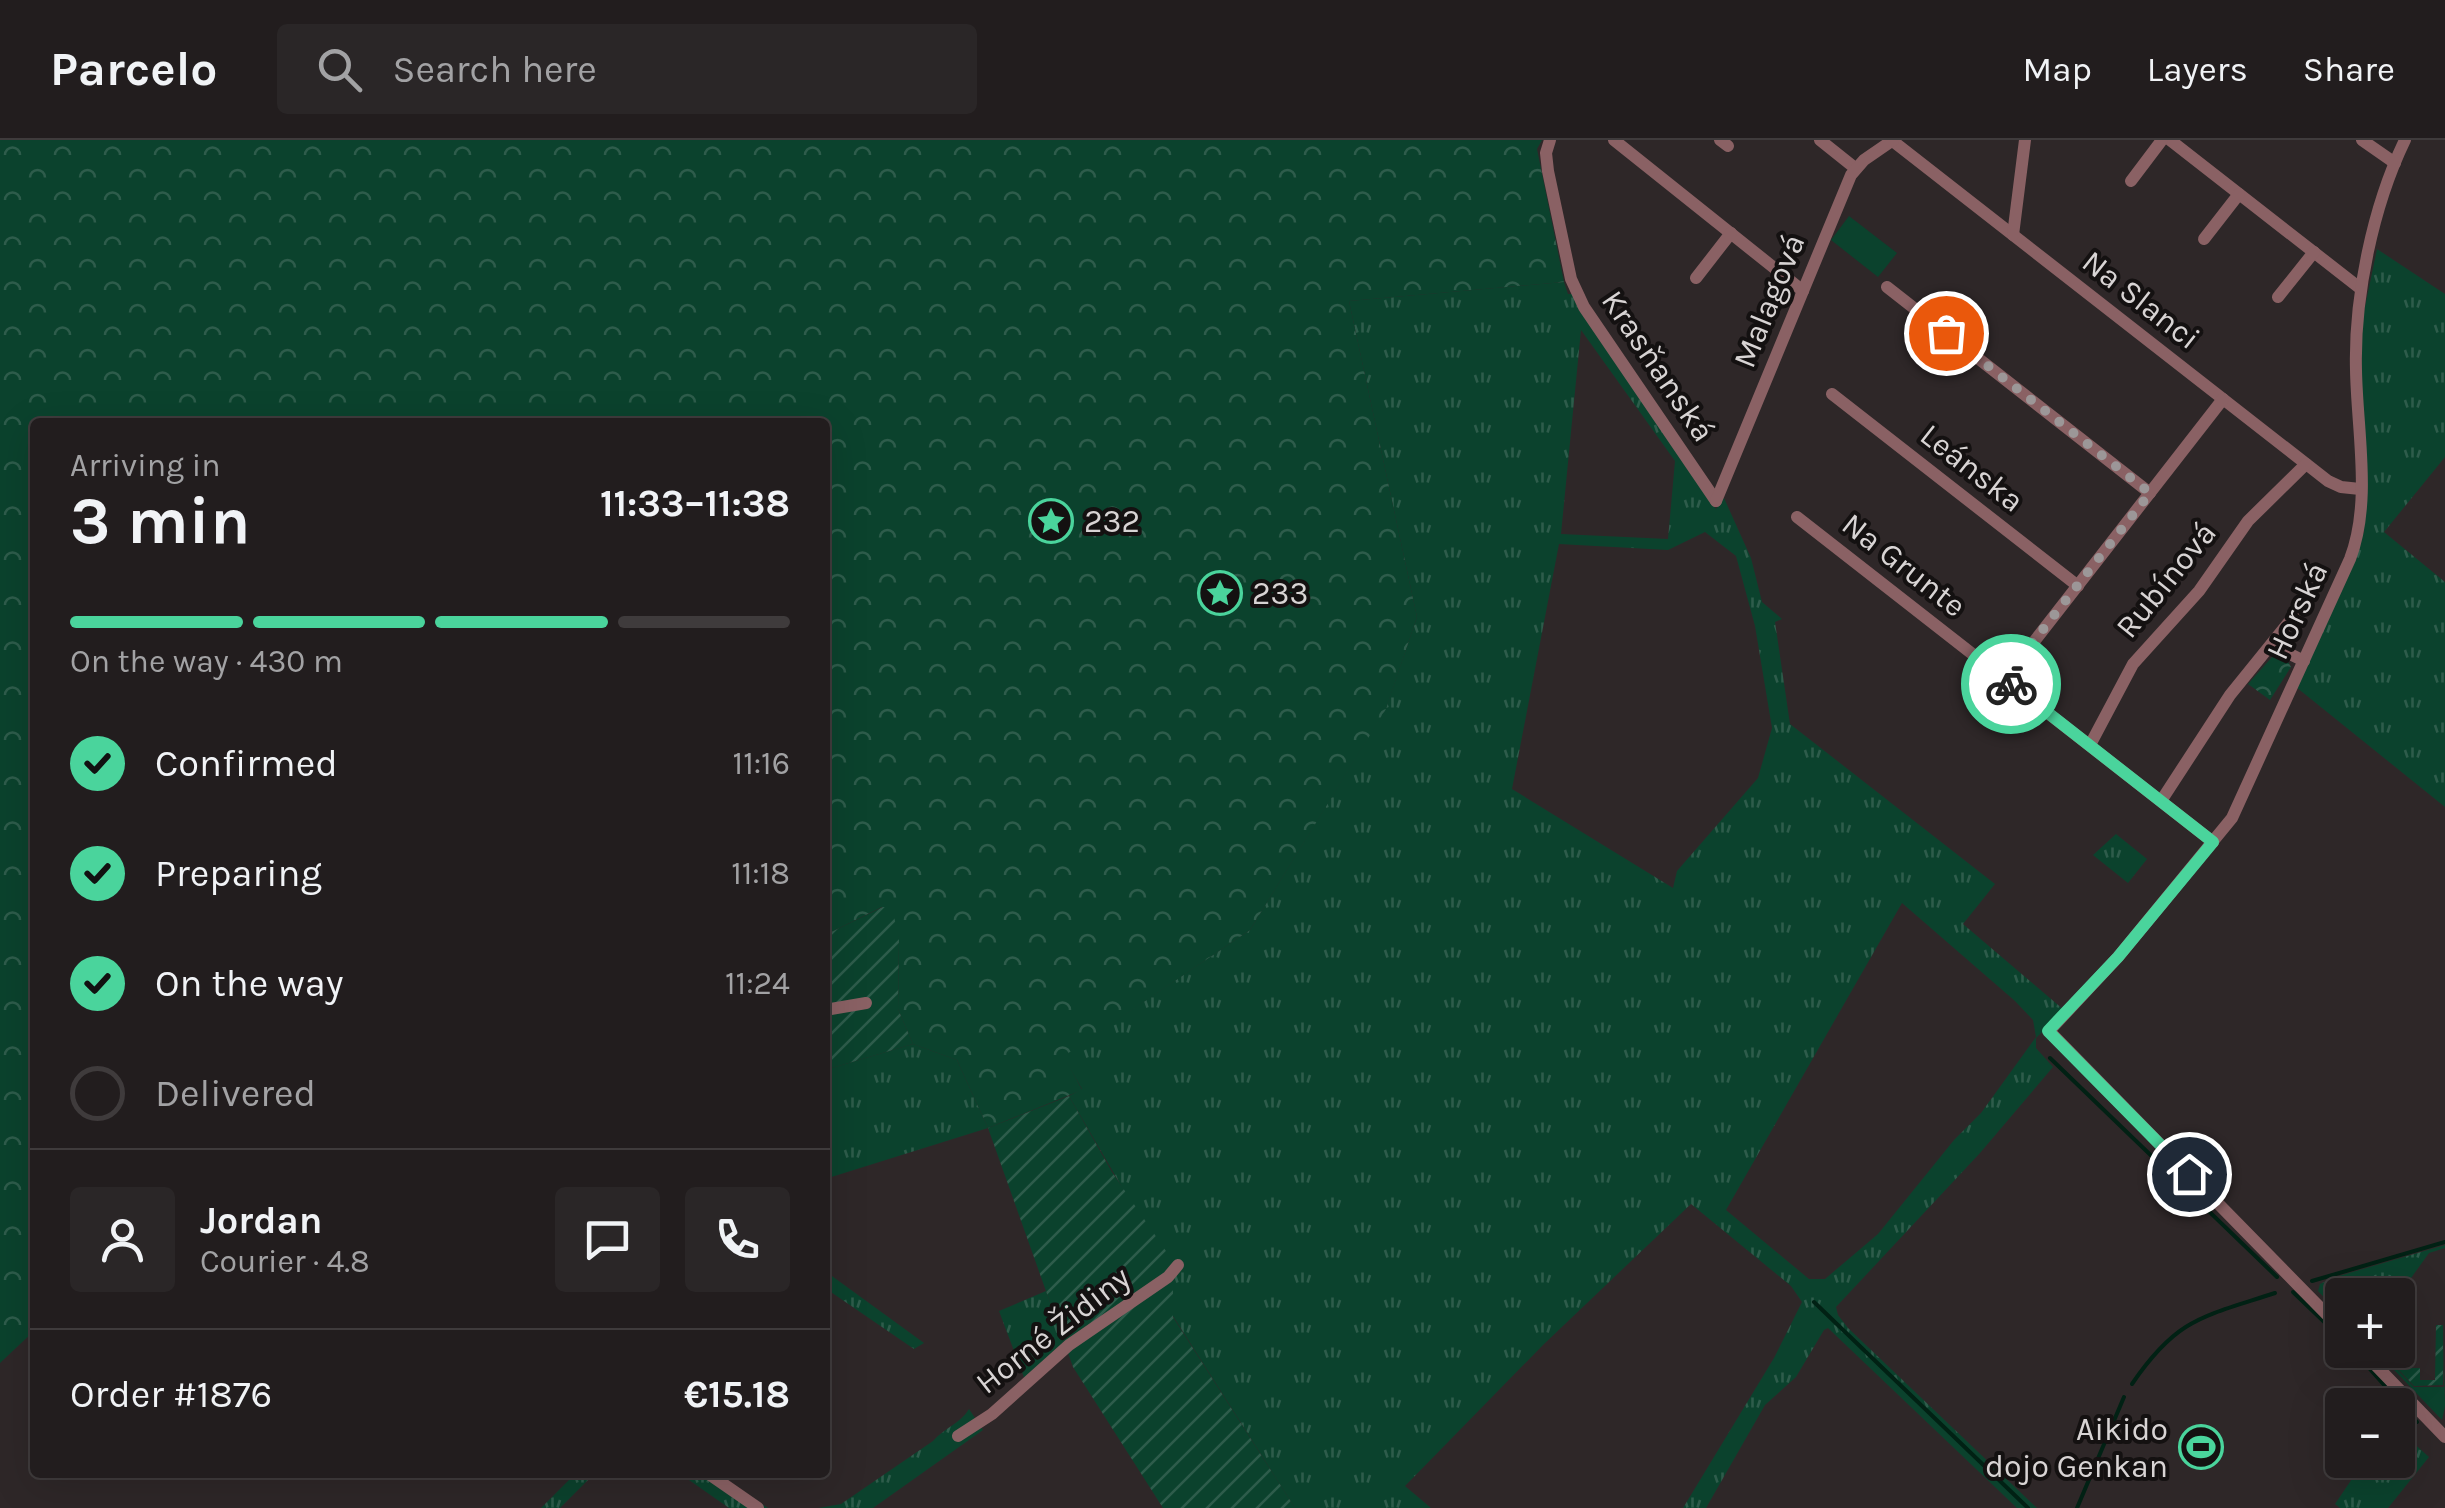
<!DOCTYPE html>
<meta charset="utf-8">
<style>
:root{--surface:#221d1e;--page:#2a2627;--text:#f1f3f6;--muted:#a2a2a4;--line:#3f3b3c;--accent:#4ad49c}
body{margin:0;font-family:Karla,sans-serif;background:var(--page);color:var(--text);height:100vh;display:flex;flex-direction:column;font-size:38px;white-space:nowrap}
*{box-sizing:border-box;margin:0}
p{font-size:32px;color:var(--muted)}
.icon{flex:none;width:55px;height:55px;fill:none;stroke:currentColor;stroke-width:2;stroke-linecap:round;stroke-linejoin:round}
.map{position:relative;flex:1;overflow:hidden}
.drawer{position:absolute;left:30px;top:278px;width:800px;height:1060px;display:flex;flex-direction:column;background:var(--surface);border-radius:10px;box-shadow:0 10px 40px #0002,0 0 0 2px var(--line)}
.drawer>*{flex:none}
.buttons{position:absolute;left:2325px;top:1138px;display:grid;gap:20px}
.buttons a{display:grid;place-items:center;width:90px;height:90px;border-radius:10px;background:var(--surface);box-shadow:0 10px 40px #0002,0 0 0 2px var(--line);font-size:50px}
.pin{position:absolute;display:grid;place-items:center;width:85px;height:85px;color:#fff;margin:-42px;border:5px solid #fff;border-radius:50%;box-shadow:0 2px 10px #0007}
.courier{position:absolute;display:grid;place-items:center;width:100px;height:100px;margin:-50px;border:8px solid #4ad49c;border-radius:50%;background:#fff;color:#222;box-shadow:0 2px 12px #0007}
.summary em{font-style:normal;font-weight:700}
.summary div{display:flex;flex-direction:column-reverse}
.summary{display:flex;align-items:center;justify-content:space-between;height:170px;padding:0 40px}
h1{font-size:65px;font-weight:700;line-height:75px}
.bar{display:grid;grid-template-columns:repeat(4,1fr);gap:15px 10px;align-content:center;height:120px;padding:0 40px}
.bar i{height:12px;border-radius:8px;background:var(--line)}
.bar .current{background:var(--accent)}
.bar p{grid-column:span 4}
.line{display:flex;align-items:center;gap:25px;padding:0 40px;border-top:2px solid var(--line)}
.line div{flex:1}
.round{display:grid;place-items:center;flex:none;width:105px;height:105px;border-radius:10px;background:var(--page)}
ol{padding:0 40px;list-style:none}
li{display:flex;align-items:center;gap:30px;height:110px}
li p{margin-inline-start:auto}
li .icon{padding:10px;border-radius:50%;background:var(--accent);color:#111;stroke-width:4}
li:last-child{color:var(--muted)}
li i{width:55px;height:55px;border:5px solid var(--line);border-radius:50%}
header{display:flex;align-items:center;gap:60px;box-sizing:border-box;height:140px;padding:0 50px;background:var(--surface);border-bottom:2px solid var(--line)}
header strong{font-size:48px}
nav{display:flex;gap:55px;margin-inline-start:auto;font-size:35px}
.search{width:700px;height:90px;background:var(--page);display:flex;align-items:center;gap:25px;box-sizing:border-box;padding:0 35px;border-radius:10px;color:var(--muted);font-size:38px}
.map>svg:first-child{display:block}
.grass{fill:url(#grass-tufts);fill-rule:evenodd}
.forest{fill:url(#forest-crowns)}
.garden{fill:url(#garden-furrows)}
.pitch{fill:#0b422d}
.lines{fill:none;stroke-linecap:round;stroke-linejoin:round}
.stream{stroke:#012114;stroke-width:4}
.minor{stroke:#8a6164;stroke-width:12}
.done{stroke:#9c9798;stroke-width:10;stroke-dasharray:0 18}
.route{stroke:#4ad49c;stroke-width:12}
.labels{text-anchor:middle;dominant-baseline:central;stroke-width:8;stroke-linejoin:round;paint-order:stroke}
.street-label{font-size:32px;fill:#d8d4d4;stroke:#141111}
.poi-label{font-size:32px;fill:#d8d4d4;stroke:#141111;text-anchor:start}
</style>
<header>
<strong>Parcelo</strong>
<div class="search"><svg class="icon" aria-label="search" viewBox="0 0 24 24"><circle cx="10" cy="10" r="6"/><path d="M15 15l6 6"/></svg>Search here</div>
<nav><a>Map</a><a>Layers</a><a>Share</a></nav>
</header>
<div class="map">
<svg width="2445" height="1368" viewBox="0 0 2445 1368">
<defs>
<pattern id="grass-tufts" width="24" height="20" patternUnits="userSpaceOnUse" patternTransform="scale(2.5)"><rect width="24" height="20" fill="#0b422d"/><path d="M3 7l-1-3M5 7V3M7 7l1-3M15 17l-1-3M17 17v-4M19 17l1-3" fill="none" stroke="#2e5c4b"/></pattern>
<pattern id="forest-crowns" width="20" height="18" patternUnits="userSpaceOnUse" patternTransform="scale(2.5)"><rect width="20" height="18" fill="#0b422d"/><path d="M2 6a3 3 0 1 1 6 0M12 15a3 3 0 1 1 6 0" fill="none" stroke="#2e5c4b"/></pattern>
<pattern id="garden-furrows" width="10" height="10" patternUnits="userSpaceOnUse" patternTransform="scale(2.5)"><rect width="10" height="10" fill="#0b422d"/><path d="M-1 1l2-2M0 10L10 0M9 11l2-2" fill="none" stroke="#2e5c4b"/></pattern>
</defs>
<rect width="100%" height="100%" fill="#2e2728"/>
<g class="grass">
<path d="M2377,109L2445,154V317L2384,392L2445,442V667L2296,547L2364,392L2361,186Z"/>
<path d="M1564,142L1568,154H1572L1716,369L1724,358L1751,418L1762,462L1782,479L1775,482L1790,584L1995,744L1963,784L2064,870L2036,898V908L2053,927L1980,1013L1836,1167L1838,1175L1848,1188L2037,1368H2017L1828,1188L1824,1190L1796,1237L1765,1265L1706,1368H1683L1774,1218L1802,1162L1791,1146L1691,1064L1543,1205L1405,1346L1431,1368H1295L1173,1176V1135L1069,956L1082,949L1063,916L1250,790L1386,568L1417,477L1349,161ZM1581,190L1675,321L1668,399L1561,394ZM1705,392L1736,416L1755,486L1772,588L1758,638L1677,731L1673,748L1512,649L1559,404L1668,410ZM1902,763L2015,861L2033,880L2036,897L1981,973L1954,1000L1878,1094L1825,1139H1809L1726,1070Z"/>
<path d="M2116,694L2147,719L2128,743L2093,715Z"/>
<path d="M913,904L957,920L988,988L825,1039V930Z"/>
<path d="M2445,1105V1108L2429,1113L2398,1156L2342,1155V1176L2318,1151L2320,1144L2332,1138Z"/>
<path d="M825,1131L924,1203L914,1209L825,1148Z"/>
<path d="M1046,1151L1065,1205L1025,1240L999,1171Z"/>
<path d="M2443,1185L2445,1266L2442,1280L2375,1210H2395V1227L2414,1247H2444Z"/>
<path d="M2389,1255L2414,1282L2408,1288L2410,1300L2429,1317L2388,1368H2340L2335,1364L2362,1324L2358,1320H2398V1265H2382Z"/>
<path d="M969,1269L983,1290L873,1368H818L841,1364L933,1301C944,1288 960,1284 969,1269Z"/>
<path d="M577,1332L595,1333L560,1368H541Z"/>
<path d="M679,1333H716L768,1368H729Z"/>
</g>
<g class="forest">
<path d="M0,0H1542L1537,9L1564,142L1349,161L1417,477L1386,569L1250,790L1064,916L1082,950L988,988L957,920L913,904L898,869L899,798L882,767L825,795V282H35V1190L0,1223Z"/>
<path d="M2272,517L2286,518L2291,527L2270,560L2248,544Z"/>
</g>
<g class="garden">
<path d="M883,767L892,768L899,798L898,869L913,904L825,930V795Z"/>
<path d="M1069,956L1112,1032L1168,1114L1173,1135V1177L1295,1368H1163L1073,1227L988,988Z"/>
<path d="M2400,1154L2407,1160L2402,1168V1228H2420V1240H2435L2436,1185H2443V1245L2414,1246L2396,1227L2398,1158Z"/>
</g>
<path class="pitch" d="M1849,76L1897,113L1878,137L1831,100Z"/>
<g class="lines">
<g class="stream">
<path d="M2050,918L2277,1137"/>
<path d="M2312,1141L2445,1102"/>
<path d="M2293,1152L2342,1199"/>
<path d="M2325,1156L2331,1137"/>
<path d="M1814,1162L2028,1368"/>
<path d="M2353,1210L2417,1282"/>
<path d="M2132,1244C2177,1178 2202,1177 2275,1153"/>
<path d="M2077,1368L2124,1257"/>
</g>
<g class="minor">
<path d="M1550,0L1546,13L1548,31L1571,139L1584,167L1716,361"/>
<path d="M1614,0L1803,151"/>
<path d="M1720,0L1728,6"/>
<path d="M1820,0L1855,28"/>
<path d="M2170,0L2361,149"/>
<path d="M2362,0L2395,23"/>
<path d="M1894,2L2328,341L2341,347L2360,349"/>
<path d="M2131,41L2162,0"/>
<path d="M2013,95L2025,0"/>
<path d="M2204,99L2239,54"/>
<path d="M1696,138L1731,93"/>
<path d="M1887,147L2150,353"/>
<path d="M2278,157L2314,112"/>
<path d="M1832,254L2078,446"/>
<path d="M1716,361L1851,35L1864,20L1893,0"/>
<path d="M1797,377L2213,702"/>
<path d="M2272,505L2304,521"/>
<path d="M2005,539L2223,259"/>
<path d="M2090,605L2133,524L2199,451L2248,381L2306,324"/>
<path d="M2161,661L2230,555L2311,455"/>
<path d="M825,870L866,863"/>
<path d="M2342,1190L2049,891L2118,817L2232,678L2350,419C2372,362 2357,291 2356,230C2354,157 2373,66 2405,0"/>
<path d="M2361,1210L2445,1297"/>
<path d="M958,1296L992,1274L1069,1205L1168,1137L1178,1125"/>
<path d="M706,1332L758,1368"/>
</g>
</g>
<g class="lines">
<path class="done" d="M1946,193L2150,353L2004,539L2011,544"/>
<path class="route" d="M2011,544L2213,702L2118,817L2048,891L2189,1034"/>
</g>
<defs>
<g id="sight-ring" transform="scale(2.25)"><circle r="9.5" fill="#141111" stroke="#4ad49c" stroke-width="1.5"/><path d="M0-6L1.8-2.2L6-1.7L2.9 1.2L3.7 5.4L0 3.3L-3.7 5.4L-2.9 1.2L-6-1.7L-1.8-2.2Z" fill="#4ad49c"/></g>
<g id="stadium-ring" transform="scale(2.25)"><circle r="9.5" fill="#141111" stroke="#4ad49c" stroke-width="1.5"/><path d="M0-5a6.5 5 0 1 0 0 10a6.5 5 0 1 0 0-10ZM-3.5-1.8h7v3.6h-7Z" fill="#4ad49c"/></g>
</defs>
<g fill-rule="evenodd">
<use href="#sight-ring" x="1051" y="381"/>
<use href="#sight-ring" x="1220" y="453"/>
<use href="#stadium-ring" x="2201" y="1307"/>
</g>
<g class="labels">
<g class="street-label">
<text transform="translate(2141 160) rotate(38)">Na Slanci</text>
<text transform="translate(1769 161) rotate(-68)">Malagová</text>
<text transform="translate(1658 226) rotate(56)">Krasňanská</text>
<text transform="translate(1972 328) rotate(38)">Leánska</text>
<text transform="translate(1904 425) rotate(38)">Na Grunte</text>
<text transform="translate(2166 440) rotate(-51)">Rubínová</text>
<text transform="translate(2297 471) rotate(-65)">Horská</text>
<text transform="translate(1053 1190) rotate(-38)">Horné Židiny</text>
</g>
<g class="poi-label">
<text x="1084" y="381">232</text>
<text x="1252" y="453">233</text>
<text x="2168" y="1289" text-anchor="end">Aikido<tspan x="2168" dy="37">dojo Genkan</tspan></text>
</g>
</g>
</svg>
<div class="buttons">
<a>+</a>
<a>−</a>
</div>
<div class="pin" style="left:1946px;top:193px;background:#ea580c"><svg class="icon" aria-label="bag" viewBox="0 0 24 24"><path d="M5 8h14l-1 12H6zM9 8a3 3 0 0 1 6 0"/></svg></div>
<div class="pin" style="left:2189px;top:1034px;background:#1f2937"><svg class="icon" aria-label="home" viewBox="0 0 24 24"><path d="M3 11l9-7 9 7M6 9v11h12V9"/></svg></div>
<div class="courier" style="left:2011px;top:544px"><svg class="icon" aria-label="bike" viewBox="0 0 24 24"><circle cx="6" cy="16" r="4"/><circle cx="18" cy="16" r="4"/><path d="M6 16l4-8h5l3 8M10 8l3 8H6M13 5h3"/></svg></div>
<section class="drawer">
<div class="summary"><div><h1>3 min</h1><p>Arriving in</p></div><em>11:33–11:38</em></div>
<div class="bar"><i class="current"></i><i class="current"></i><i class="current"></i><i></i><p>On the way · 430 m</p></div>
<ol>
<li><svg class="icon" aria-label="check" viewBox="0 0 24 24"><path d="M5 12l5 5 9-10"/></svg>Confirmed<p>11:16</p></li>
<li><svg class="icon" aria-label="check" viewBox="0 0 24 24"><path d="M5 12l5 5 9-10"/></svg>Preparing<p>11:18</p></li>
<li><svg class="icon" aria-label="check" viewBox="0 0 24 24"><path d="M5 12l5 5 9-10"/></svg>On the way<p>11:24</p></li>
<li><i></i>Delivered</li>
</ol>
<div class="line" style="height:180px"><a class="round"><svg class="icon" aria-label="person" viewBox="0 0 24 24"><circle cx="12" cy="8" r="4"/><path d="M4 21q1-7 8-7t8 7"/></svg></a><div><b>Jordan</b><p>Courier · 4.8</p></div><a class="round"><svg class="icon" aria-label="chat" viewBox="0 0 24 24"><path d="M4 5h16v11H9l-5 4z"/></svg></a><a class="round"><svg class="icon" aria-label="phone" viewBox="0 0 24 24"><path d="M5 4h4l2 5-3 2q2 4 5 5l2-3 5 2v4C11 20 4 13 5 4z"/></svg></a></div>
<div class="line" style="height:130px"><div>Order #1876</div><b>€15.18</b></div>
</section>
</div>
